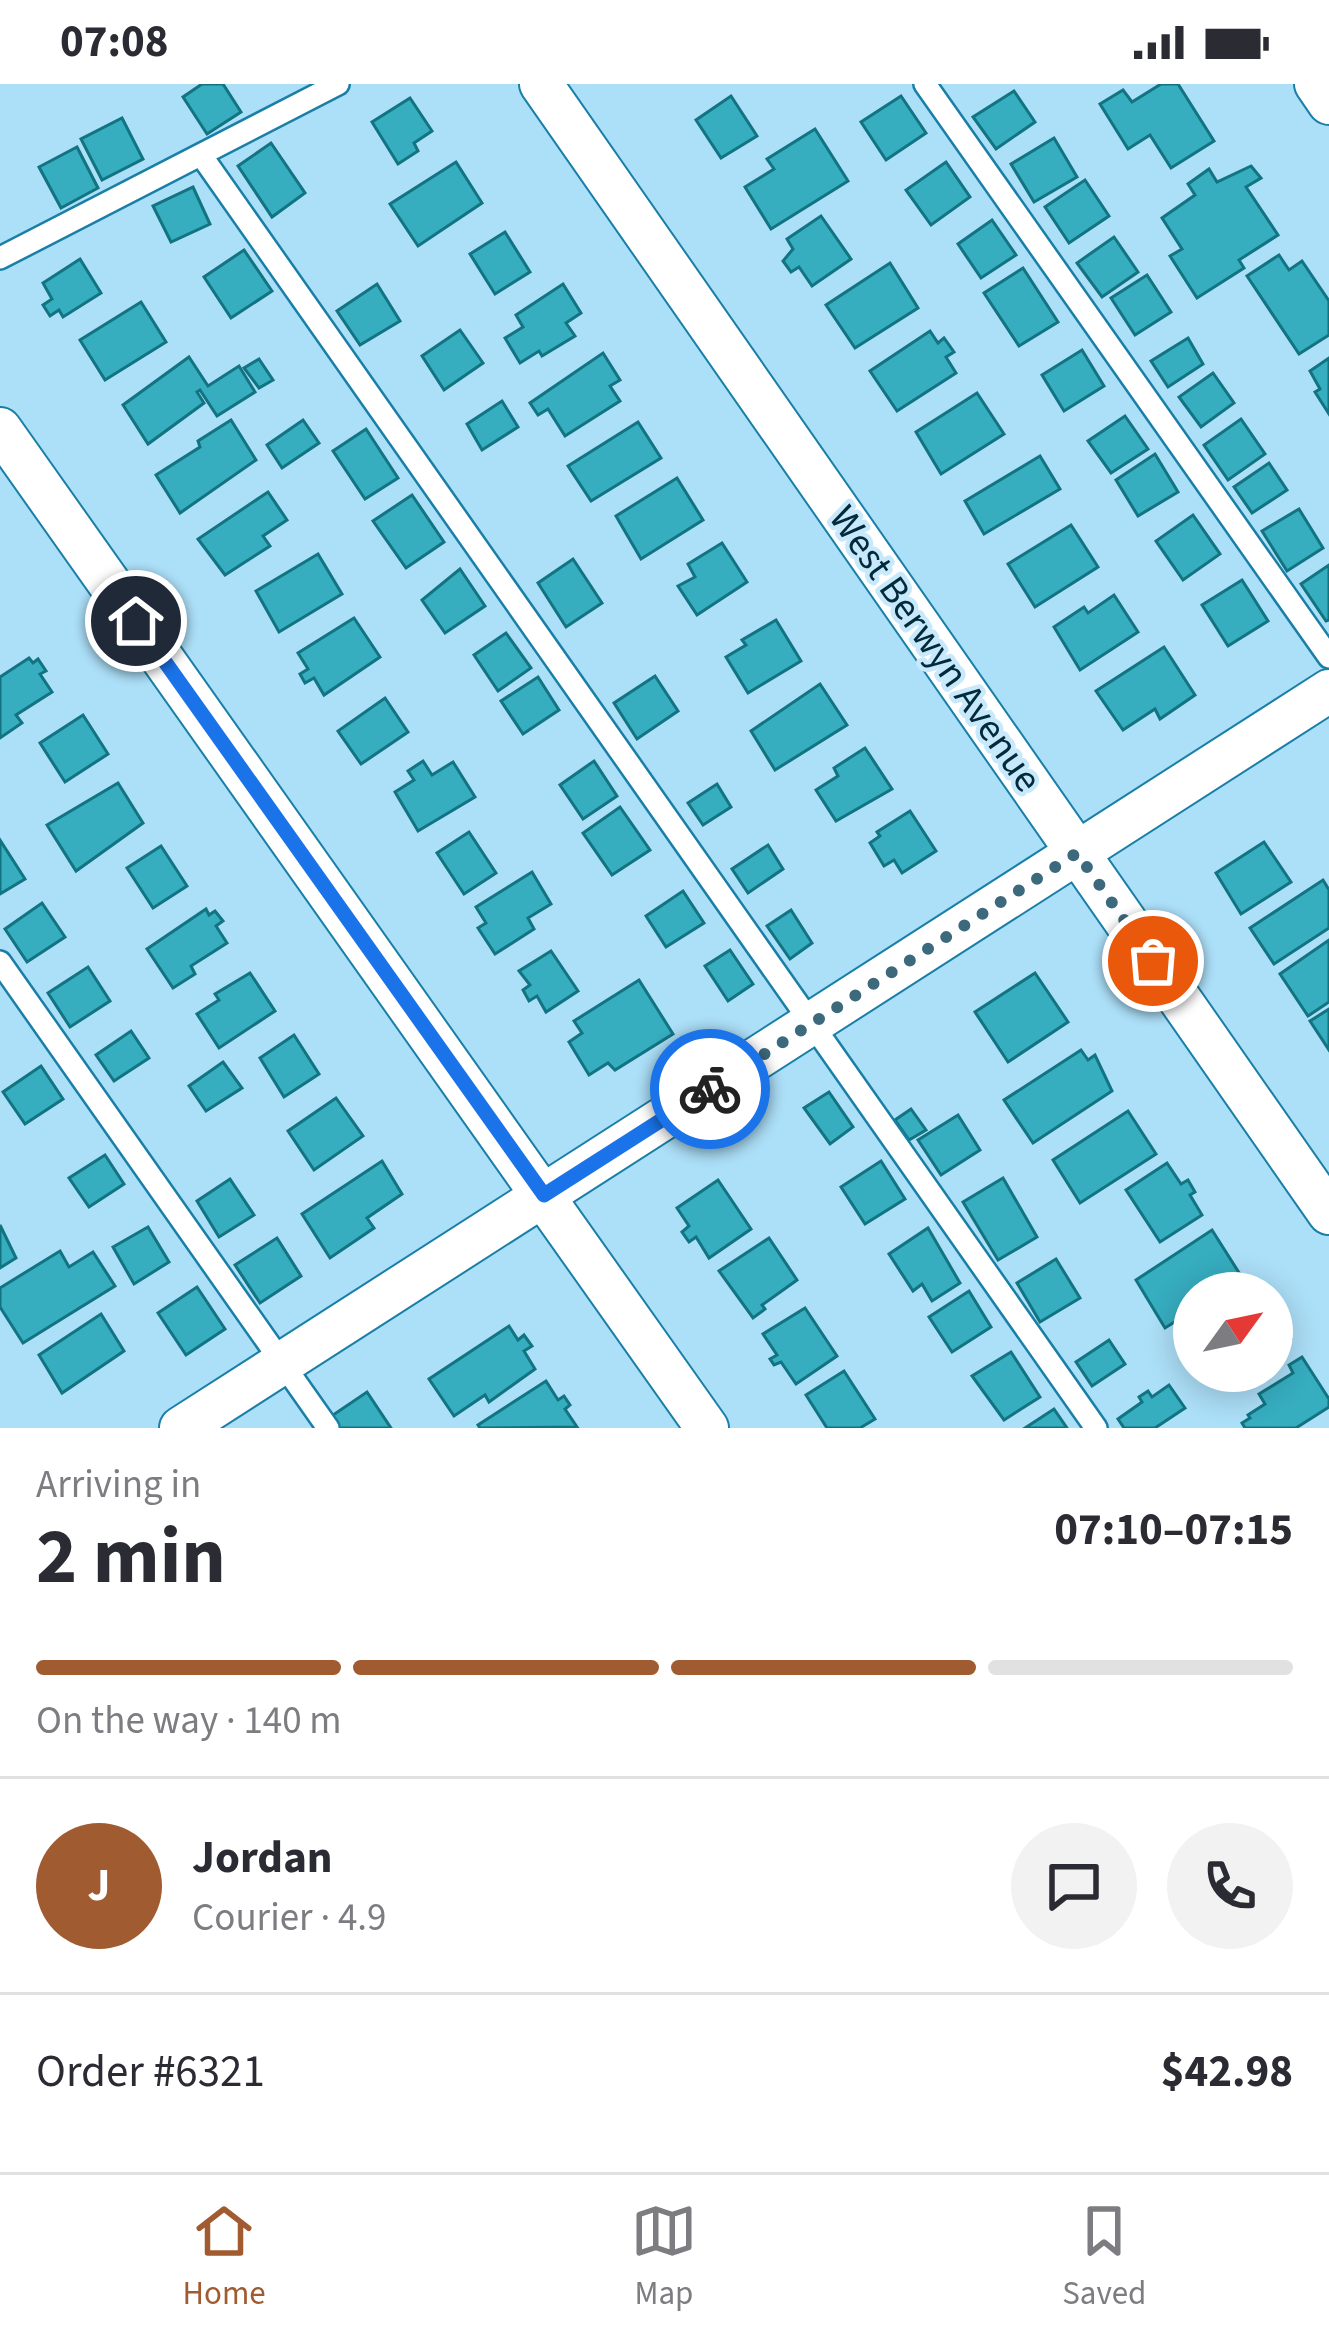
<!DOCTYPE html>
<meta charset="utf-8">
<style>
:root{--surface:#fff;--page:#f2f2f3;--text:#2b2b33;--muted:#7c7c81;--line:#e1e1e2;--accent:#a15b30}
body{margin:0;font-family:"Source Sans 3",sans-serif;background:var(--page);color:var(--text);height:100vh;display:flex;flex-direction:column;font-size:45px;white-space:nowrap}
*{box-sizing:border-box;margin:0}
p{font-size:39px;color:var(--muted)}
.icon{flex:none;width:66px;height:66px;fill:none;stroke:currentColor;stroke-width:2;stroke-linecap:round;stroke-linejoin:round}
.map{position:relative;height:1344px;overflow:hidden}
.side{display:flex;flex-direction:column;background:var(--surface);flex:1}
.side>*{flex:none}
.needle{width:78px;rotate:57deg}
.fabs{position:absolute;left:1173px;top:1188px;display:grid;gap:24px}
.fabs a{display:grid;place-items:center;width:120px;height:120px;border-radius:50%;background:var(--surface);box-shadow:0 6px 30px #0003;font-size:60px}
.pin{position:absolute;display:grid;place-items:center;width:102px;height:102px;color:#fff;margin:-51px;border:6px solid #fff;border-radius:50%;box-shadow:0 3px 12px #0007}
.courier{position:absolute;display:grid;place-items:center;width:120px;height:120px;margin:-60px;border:9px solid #1a73e8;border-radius:50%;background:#fff;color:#222;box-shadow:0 3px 15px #0007}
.headline em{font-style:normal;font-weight:700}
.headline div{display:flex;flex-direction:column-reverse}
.headline{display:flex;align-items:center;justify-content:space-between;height:204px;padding:0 36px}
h1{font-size:78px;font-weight:700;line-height:90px}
.bar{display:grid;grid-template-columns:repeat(4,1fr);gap:18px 12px;align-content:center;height:144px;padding:0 36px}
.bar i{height:15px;border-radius:9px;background:var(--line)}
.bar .on{background:var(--accent)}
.bar p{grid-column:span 4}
.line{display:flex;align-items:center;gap:30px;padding:0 36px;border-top:3px solid var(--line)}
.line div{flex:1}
.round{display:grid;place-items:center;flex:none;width:126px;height:126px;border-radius:63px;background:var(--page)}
.status{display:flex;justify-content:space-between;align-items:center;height:84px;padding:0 60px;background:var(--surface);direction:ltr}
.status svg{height:33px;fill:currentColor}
.tab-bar{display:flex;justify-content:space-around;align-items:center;height:168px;border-top:3px solid var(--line);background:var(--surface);font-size:33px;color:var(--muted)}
.tab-bar a{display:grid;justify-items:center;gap:6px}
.tab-bar .on{color:var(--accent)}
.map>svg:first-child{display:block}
.building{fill:#37adc0;stroke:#127381;stroke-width:3}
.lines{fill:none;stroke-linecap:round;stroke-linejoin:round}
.service-casing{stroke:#1a7fa7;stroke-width:26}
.minor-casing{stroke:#1a7fa7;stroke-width:46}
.service{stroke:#fff;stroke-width:21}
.minor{stroke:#fff;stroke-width:42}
.done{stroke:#3d697c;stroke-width:12;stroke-dasharray:0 21.6}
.route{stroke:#1a73e8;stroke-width:15}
.labels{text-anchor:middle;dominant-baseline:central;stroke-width:9;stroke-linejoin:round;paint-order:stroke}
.street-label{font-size:39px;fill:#012a3a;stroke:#c8e9fb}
</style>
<div class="status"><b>07:08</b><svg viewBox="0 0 49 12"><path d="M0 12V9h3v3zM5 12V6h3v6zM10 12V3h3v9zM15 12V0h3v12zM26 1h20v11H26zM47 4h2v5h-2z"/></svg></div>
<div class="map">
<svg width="1329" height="1344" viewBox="0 0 1329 1344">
<rect width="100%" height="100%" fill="#acdff8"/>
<g class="building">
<path d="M202,0H223L241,28L207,50L183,13Z"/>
<path d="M1161,0H1178L1214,57L1171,84L1150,51L1128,65L1100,20L1123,6L1132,18Z"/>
<path d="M1014,7L1035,38L996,65L973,33Z"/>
<path d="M731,12L757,52L721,74L696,36Z"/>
<path d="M901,12L926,49L886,76L861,38Z"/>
<path d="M410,14L432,47L414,59L418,67L398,80L372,38Z"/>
<path d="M122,34L143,75L102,96L81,55Z"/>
<path d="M815,45L848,97L771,145L745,103L774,85L767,75Z"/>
<path d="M1054,54L1077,93L1034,118L1011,80Z"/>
<path d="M271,59L305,109L272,133L238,82Z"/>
<path d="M77,63L98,104L61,124L39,83Z"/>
<path d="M456,78L482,119L418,162L390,120Z"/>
<path d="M946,78L970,113L931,141L906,106Z"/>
<path d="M1251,82L1261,94L1246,103L1278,151L1239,176L1244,184L1197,214L1170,172L1182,165L1162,134L1195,111L1188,100L1209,85L1217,98Z"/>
<path d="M1085,96L1109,132L1069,159L1045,123Z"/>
<path d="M193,103L210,140L171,158L153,122Z"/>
<path d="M821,132L851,175L812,202L799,183L791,188L783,177L793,165L787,155Z"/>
<path d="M992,136L1016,171L981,194L958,160Z"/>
<path d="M505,148L530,188L495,210L470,170Z"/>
<path d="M1114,153L1138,188L1102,213L1077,179Z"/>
<path d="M244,166L272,207L231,234L204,193Z"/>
<path d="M1279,171L1289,186L1302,177L1329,217V251L1299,270L1247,192Z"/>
<path d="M80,175L101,209L63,233L59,226L50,232L43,221L52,215L43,199Z"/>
<path d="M890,179L918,224L855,264L826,221Z"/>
<path d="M1023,184L1058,238L1019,262L984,209Z"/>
<path d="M1147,191L1171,228L1135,251L1111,214Z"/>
<path d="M377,200L400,237L360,261L337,227Z"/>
<path d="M563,200L581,229L566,239L575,252L542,272L539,267L520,279L505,254L523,243L516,231Z"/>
<path d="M141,218L166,258L105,296L80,256Z"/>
<path d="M460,246L483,279L444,306L422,272Z"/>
<path d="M930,247L938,259L944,254L954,268L946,273L956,289L897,327L870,287Z"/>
<path d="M1188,254L1203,280L1168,303L1151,277Z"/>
<path d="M1082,266L1104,302L1064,327L1042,291Z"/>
<path d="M603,269L620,296L610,302L620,317L565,352L548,325L538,331L530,319Z"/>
<path d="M189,273L208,302L239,282L255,308L217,332L200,306L197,308L204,319L148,360L123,321Z"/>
<path d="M1329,274V330L1315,308L1320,305L1310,287Z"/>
<path d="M259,275L273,296L259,304L244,284Z"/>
<path d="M1213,289L1234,319L1201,343L1179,313Z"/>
<path d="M977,309L1004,350L941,390L916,348Z"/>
<path d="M502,317L518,343L482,366L467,340Z"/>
<path d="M1125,332L1148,365L1111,389L1088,357Z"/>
<path d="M1241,335L1265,370L1228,396L1204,361Z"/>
<path d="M231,336L256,376L180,429L156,391L200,363L198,357Z"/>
<path d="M303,336L319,359L282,384L267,361Z"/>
<path d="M638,338L661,374L591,417L568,382Z"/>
<path d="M366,345L398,394L365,415L333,367Z"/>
<path d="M1155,370L1178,408L1138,432L1116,396Z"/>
<path d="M1040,372L1060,405L984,450L965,417Z"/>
<path d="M1269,379L1287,406L1252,429L1234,403Z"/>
<path d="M677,394L703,436L641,475L616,432Z"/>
<path d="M268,408L287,436L263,452L270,462L225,491L198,455Z"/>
<path d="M412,411L444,458L406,484L373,437Z"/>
<path d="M1299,425L1323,464L1287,487L1262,447Z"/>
<path d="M1193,431L1220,470L1183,496L1156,457Z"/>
<path d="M1071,441L1098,483L1035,523L1008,480Z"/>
<path d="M722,459L747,498L697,531L678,502L695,493L688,480Z"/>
<path d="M318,470L342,510L279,548L256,507Z"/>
<path d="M573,475L602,519L566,543L538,499Z"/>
<path d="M1329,481V536L1326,537L1301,500Z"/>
<path d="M460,485L485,522L445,549L422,516Z"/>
<path d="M1242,496L1268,537L1228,562L1202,521Z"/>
<path d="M1114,511L1138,548L1080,586L1054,543L1084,523L1088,529Z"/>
<path d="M354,534L380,573L324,611L314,594L305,599L300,590L308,585L298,569Z"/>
<path d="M776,536L801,577L748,609L726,573L746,561L742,556Z"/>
<path d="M506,549L531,584L498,607L474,571Z"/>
<path d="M1164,563L1195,611L1160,635L1155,625L1123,646L1096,607Z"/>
<path d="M29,574L33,579L38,575L46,587L40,590L52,608L16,631L22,639L0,654V593Z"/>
<path d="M655,592L678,627L637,655L614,619Z"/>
<path d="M538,593L559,626L523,650L501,617Z"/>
<path d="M820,600L847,641L775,686L751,647Z"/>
<path d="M385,614L408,648L361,680L338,647Z"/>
<path d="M83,631L108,670L65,698L40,659Z"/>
<path d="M865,664L892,705L836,737L816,706L838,692L834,684Z"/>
<path d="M423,677L432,691L453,678L475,713L418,747L395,708L414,696L408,687Z"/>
<path d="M594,677L617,712L583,735L560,701Z"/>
<path d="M118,699L143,739L76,787L47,741Z"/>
<path d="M717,700L731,723L703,741L688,719Z"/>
<path d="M620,723L650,766L612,791L583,749Z"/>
<path d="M910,727L936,767L902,789L894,776L884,782L870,759L880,752L877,748Z"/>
<path d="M469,748L496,789L464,810L437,769Z"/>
<path d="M0,756L25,795L0,810Z"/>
<path d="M1264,758L1291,798L1241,830L1216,789Z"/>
<path d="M768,761L783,785L748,809L732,785Z"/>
<path d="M161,762L187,802L153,824L127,784Z"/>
<path d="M532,788L551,820L528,834L534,845L495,870L478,844L486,839L476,823Z"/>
<path d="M1323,796L1329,806V844L1274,880L1250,844Z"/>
<path d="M683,807L704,839L666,863L646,832Z"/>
<path d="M42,819L65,853L27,878L5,845Z"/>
<path d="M206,825L209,831L215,827L223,837L216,842L227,859L191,882L195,890L173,904L147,865Z"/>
<path d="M791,826L812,859L790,875L767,842Z"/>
<path d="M1329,856V918L1308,932L1280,890Z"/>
<path d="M730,866L753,900L728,917L705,882Z"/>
<path d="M551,867L578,907L546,928L537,912L529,917L523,906L530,901L519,887Z"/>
<path d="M88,883L110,917L70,943L48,909Z"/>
<path d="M250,889L275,927L219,964L197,930L219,916L215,910Z"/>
<path d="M1035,889L1068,938L1008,978L975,928Z"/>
<path d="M639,896L673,950L615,986L608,979L589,991L569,958L582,949L574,937Z"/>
<path d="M1329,925V966L1310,937Z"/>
<path d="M131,947L149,974L114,997L96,971Z"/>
<path d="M294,951L319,990L284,1013L260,974Z"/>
<path d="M1081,966L1088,976L1095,971L1112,1007L1033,1059L1004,1016Z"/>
<path d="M223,978L242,1004L206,1027L189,1002Z"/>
<path d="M41,982L63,1015L25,1040L3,1008Z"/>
<path d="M829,1008L853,1043L830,1060L804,1024Z"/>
<path d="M336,1014L363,1052L314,1086L288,1047Z"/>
<path d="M911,1025L926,1046L909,1056L895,1036Z"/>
<path d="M1128,1027L1156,1070L1080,1119L1053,1076Z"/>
<path d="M958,1031L980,1066L941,1091L918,1056Z"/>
<path d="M105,1071L124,1100L89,1123L69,1094Z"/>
<path d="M382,1077L402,1110L367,1134L374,1144L330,1174L302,1130Z"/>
<path d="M881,1077L905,1115L865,1140L841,1103Z"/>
<path d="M1167,1079L1181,1100L1188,1096L1195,1108L1190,1111L1202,1131L1160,1158L1126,1106Z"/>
<path d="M1003,1094L1037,1153L998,1176L963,1118Z"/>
<path d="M230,1095L254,1131L219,1153L197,1117Z"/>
<path d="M718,1096L751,1145L709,1174L696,1153L689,1158L682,1148L689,1142L677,1124Z"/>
<path d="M0,1141L16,1174L0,1184Z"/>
<path d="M148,1143L169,1178L134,1200L113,1163Z"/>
<path d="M928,1144L960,1199L932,1217L922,1200L913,1207L889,1170Z"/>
<path d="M1212,1146L1243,1195L1222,1209H1194V1226L1165,1244L1136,1196Z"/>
<path d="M277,1154L301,1192L260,1219L235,1181Z"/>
<path d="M769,1154L797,1196L762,1221L765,1225L753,1234L719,1187Z"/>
<path d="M60,1167L69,1183L93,1168L115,1202L23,1259L0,1223V1204Z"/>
<path d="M1056,1175L1080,1214L1040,1238L1017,1199Z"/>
<path d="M197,1203L225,1245L186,1271L158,1229Z"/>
<path d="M969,1207L991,1243L952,1268L929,1233Z"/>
<path d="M1275,1223L1291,1255L1272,1267V1225Z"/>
<path d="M805,1224L837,1272L796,1300L781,1278L774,1281L770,1275L777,1271L763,1250Z"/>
<path d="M101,1230L124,1267L62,1309L39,1271Z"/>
<path d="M509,1242L518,1256L524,1251L532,1262L524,1267L535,1285L489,1318L485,1311L454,1332L429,1295Z"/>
<path d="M1109,1256L1125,1280L1092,1302L1076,1278Z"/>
<path d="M1011,1268L1040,1313L1004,1336L972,1292Z"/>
<path d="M1302,1273L1329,1315V1323L1296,1344H1245L1242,1339L1250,1334L1248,1331L1265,1320L1259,1310L1293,1289L1289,1281Z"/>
<path d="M844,1287L875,1335L860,1344H827L806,1311Z"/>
<path d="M546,1297L558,1316L564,1312L570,1321L565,1325L577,1343L480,1344L478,1341Z"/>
<path d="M1169,1301L1185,1324L1155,1344H1124L1118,1335L1142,1318L1139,1313L1148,1307L1152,1313Z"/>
<path d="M367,1308L391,1344H338L330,1333Z"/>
<path d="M1054,1325L1067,1344H1025Z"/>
</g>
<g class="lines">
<g class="service-casing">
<g id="service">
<path d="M925,0L1329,573"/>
<path d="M201,71L1096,1344"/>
<path d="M0,174L338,0"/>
<path d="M0,878L328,1344"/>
</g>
</g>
<g class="minor-casing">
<g id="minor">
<path d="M541,0L1329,1129"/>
<path d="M1316,0L1329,19"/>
<path d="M0,345L707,1344"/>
<path d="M181,1344L1329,607"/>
</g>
</g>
<use href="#service" class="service"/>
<use href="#minor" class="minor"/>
</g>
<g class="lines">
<path class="done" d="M710,1005L1077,769L1153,877"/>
<path class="route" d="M136,537L544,1111L710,1005"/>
</g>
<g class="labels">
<g class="street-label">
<text transform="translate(935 565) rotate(55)">West Berwyn Avenue</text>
</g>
</g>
</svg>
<div class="fabs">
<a><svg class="needle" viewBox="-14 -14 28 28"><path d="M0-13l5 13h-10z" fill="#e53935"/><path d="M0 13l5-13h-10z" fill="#7c7c81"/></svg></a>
</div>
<div class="pin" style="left:1153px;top:877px;background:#ea580c"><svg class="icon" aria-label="bag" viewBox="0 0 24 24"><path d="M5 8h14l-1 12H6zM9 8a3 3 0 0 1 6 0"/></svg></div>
<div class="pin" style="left:136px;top:537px;background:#1f2937"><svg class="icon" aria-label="home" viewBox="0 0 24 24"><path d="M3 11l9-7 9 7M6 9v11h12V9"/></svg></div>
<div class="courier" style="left:710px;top:1005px"><svg class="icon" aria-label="bike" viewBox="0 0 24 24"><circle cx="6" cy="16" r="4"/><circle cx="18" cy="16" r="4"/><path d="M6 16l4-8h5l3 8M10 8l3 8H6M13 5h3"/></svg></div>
</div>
<section class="side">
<div class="headline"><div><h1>2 min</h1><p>Arriving in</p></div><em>07:10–07:15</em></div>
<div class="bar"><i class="on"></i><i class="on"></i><i class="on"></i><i></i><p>On the way · 140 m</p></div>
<div class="line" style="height:216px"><b class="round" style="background:var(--accent);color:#fff">J</b><div><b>Jordan</b><p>Courier · 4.9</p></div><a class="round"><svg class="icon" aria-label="chat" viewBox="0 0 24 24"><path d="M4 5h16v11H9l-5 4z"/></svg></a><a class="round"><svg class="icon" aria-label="phone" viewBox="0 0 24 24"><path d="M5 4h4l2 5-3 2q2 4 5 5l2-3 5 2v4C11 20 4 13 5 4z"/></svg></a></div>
<div class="line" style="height:156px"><div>Order #6321</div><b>$42.98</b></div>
</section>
<nav class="tab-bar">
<a class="on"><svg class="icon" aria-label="home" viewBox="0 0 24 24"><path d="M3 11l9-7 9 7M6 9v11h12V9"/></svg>Home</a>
<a><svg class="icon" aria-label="map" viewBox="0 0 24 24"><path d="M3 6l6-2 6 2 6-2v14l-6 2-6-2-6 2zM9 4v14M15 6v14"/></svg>Map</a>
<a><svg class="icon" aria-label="saved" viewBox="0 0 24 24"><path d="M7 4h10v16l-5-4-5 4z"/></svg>Saved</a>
</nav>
